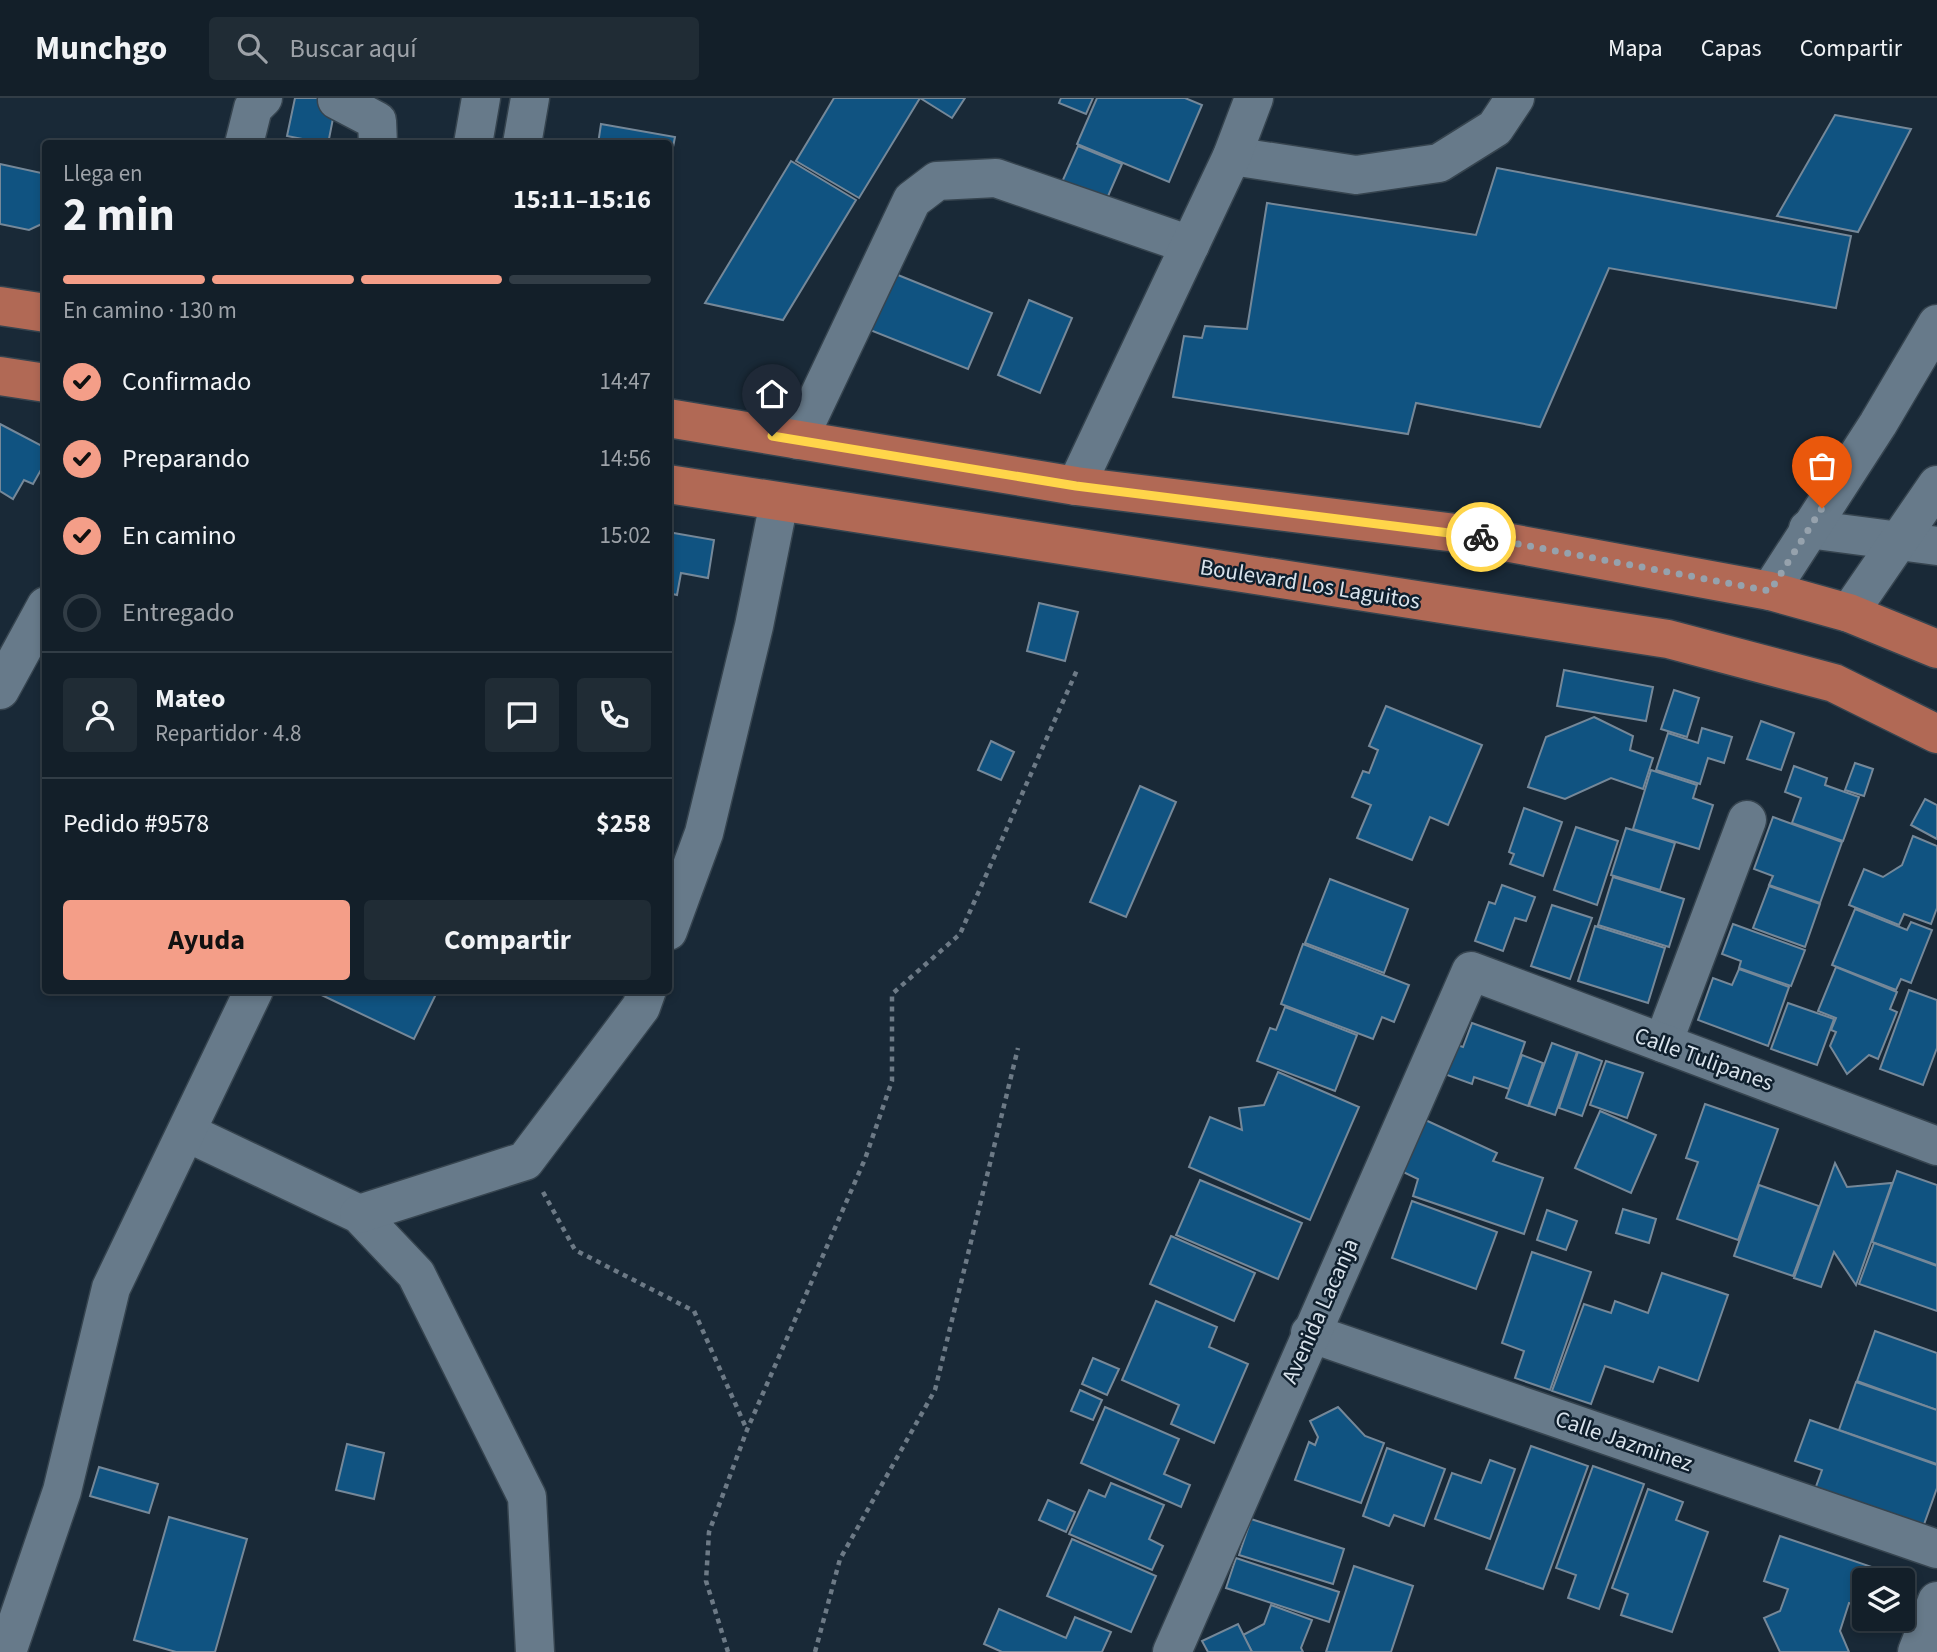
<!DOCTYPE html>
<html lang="es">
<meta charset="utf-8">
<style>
:root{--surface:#131f29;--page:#202c35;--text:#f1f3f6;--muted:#9da2a8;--line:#323d46;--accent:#f49e88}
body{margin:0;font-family:"Source Sans 3",sans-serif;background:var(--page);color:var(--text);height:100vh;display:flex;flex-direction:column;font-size:26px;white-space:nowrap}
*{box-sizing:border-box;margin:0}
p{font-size:23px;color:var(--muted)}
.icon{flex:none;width:38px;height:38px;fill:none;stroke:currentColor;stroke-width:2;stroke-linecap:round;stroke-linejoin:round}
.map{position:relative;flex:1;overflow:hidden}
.drawer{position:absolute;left:42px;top:42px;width:630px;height:854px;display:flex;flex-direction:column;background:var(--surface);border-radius:7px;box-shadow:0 4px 10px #0003,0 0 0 2px var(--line)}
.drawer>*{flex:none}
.fabs{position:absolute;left:1852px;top:1470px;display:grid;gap:14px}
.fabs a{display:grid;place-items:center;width:63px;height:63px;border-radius:7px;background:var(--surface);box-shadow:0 4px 10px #0003,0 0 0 2px var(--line);font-size:35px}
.pin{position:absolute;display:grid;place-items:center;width:60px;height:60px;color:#fff;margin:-72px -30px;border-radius:50% 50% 50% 0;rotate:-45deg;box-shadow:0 0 7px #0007}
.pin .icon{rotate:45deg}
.courier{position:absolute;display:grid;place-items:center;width:70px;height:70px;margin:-35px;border:5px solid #ffd54a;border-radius:50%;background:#fff;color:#222;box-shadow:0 2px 9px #0007}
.headline em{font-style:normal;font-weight:700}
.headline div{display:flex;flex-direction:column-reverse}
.headline{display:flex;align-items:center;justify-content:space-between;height:119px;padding:0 21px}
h1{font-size:46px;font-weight:700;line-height:52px}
.bar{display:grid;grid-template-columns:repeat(4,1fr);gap:10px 7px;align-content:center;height:84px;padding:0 21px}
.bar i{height:9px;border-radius:5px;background:var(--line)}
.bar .current{background:var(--accent)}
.bar p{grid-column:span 4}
.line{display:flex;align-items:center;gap:18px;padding:0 21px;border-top:2px solid var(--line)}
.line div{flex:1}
.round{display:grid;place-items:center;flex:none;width:74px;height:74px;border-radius:7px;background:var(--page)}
ol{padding:0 21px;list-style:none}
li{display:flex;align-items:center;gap:21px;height:77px}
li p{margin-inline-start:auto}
li .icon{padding:7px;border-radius:50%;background:var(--accent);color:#111;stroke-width:4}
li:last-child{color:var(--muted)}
li i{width:38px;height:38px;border:4px solid var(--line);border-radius:50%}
.button{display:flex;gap:14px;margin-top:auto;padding:14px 21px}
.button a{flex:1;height:80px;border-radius:7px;background:var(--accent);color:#111;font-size:28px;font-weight:700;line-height:80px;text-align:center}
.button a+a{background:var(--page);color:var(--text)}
header{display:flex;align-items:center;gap:42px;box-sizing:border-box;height:98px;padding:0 35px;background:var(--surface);border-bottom:2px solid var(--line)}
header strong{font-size:33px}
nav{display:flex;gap:38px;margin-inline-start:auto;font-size:24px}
.search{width:490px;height:63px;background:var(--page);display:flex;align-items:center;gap:18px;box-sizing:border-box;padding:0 24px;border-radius:7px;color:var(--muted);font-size:26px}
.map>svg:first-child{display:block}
.building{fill:#105381;stroke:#758899;stroke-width:2}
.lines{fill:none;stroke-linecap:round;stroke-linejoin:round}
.minor-casing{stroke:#36444f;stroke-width:41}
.major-casing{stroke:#36444f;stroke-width:41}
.path{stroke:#6d7a86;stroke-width:4.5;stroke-dasharray:5 5;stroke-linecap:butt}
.minor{stroke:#677a8a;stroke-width:38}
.major{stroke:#b16955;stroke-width:38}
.done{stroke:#96a2ad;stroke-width:7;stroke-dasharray:0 12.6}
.route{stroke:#ffd54a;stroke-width:9}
.labels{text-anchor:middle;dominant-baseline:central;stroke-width:5;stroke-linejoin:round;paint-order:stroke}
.street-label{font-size:23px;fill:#d9e3ec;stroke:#0f1f2d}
</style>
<header>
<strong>Munchgo</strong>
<div class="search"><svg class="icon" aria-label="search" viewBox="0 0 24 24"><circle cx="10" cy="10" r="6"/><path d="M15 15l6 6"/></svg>Buscar aquí</div>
<nav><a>Mapa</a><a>Capas</a><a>Compartir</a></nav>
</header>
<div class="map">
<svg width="1937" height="1554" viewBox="0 0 1937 1554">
<rect width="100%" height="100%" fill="#192937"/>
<g class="building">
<path d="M295,0H337L328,46L287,38Z"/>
<path d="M834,0H965L952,20L920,0L859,100L796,63Z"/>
<path d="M1061,0H1093L1086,16L1059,5Z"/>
<path d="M1097,0H1185L1202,7L1169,84L1077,46Z"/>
<path d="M1835,17L1911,31L1858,134L1777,118Z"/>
<path d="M601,26L675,39L670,64L668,46H598Z"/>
<path d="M1078,48L1122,66L1102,112L1058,93Z"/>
<path d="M791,63L856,102L783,222L705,205Z"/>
<path d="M0,66L46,76V124L29,132L0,126Z"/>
<path d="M1497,70L1851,138L1836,210L1609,170L1540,329L1416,305L1408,336L1173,299L1184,238L1202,240L1205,228L1247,231L1267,105L1476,137Z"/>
<path d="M893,175L992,215L968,271L870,232Z"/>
<path d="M1029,202L1072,220L1040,295L998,277Z"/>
<path d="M0,326L46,350V363L33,386L24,382L13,401L0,393Z"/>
<path d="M668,434L714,442L708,480L681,475L677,497L668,495Z"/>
<path d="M1039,505L1078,514L1065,563L1027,553Z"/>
<path d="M1564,572L1653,589L1646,623L1557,608Z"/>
<path d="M1674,592L1699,600L1687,639L1661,631Z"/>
<path d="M1386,608L1482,647L1448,727L1430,719L1412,762L1357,740L1371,707L1352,699L1363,673L1369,675L1378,652L1369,648Z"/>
<path d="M1594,619L1633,638L1630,652L1653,660L1643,691L1611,680L1565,701L1528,689L1546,639Z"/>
<path d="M1761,623L1794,635L1781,672L1747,661Z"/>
<path d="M1702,630L1732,639L1724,665L1708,660L1700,686L1656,672L1668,635L1698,645Z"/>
<path d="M991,643L1014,654L1001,682L978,672Z"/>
<path d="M1855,665L1873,671L1864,698L1845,692Z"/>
<path d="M1794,668L1827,680L1825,687L1859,699L1843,743L1792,725L1801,700L1785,694Z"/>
<path d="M1651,672L1697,687L1693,700L1713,707L1699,751L1633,731Z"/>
<path d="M1140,688L1176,704L1126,819L1090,804Z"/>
<path d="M1925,701L1937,707V741L1911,727Z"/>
<path d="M1524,710L1562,724L1543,778L1510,766L1514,756L1509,754Z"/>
<path d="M1773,719L1842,744L1820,805L1769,787L1773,778L1754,771Z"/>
<path d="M1576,729L1618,743L1597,807L1554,792Z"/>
<path d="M1626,730L1675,745L1660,792L1611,777Z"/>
<path d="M1913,738L1937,748V810L1931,826L1904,816L1899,827L1849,807L1864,771L1883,779L1902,767Z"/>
<path d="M1613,779L1684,801L1669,849L1598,827Z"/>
<path d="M1330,781L1408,811L1384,875L1305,845Z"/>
<path d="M1502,787L1535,799L1526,823L1515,820L1503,853L1475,843L1489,804L1495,806Z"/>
<path d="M1769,788L1820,806L1805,849L1753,830Z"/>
<path d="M1552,807L1592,820L1570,881L1531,868Z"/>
<path d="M1855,811L1907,832L1911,824L1932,832L1911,885L1901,881L1896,892L1832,867Z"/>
<path d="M1733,826L1805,852L1791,888L1739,870L1741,863L1722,856Z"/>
<path d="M1595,828L1665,850L1648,905L1578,883Z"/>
<path d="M1303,846L1409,887L1394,924L1382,919L1373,941L1281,906Z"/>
<path d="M1836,869L1897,894L1890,911L1897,914L1878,961L1869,957L1847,976L1830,948L1836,934L1831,932L1836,920L1818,913Z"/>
<path d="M1739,871L1789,889L1768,948L1698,922L1713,880L1732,887Z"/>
<path d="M311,892H438L414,941Z"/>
<path d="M1909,892L1937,902V950L1923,987L1880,971Z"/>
<path d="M1788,905L1834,921L1817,967L1771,951Z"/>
<path d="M1285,909L1357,937L1335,993L1257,963L1270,930L1276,932Z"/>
<path d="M1472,925L1525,944L1509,991L1474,979L1472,986L1436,973L1446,943L1463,949Z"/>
<path d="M1552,945L1577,954L1555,1017L1529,1008Z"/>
<path d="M1578,954L1602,963L1582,1018L1559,1010Z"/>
<path d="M1522,957L1543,965L1528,1008L1506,1000Z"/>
<path d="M1606,963L1643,975L1627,1020L1590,1007Z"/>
<path d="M1278,974L1359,1009L1310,1122L1189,1069L1210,1019L1242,1032L1239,1010L1264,1007Z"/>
<path d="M1705,1006L1778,1031L1738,1142L1677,1121L1698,1064L1686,1060Z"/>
<path d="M1600,1013L1656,1037L1631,1095L1575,1070Z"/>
<path d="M1421,1020L1497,1055L1493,1063L1543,1080L1524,1136L1413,1098L1418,1081L1397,1071Z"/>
<path d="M1835,1065L1847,1089L1892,1085L1856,1187L1834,1154L1821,1189L1794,1180Z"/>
<path d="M1897,1073L1937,1087V1167L1872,1144Z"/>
<path d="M1200,1082L1302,1125L1278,1181L1176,1137Z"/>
<path d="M1759,1087L1819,1108L1793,1178L1734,1158Z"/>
<path d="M1412,1103L1497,1134L1476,1191L1392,1160Z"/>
<path d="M1623,1111L1656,1121L1649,1145L1616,1135Z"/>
<path d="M1547,1112L1577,1123L1566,1152L1537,1142Z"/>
<path d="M1171,1138L1255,1175L1234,1223L1150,1186Z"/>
<path d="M1874,1145L1937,1168V1213L1859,1186Z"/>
<path d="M1532,1154L1591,1174L1550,1292L1515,1280L1524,1253L1502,1245Z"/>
<path d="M1662,1175L1728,1197L1698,1283L1659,1269L1653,1284L1605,1268L1591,1306L1552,1293L1584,1206L1611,1215L1615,1203L1648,1215Z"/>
<path d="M1156,1203L1217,1229L1209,1249L1248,1266L1214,1345L1171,1326L1179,1307L1122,1282Z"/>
<path d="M1875,1233L1937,1255V1312L1857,1283Z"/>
<path d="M1093,1260L1119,1271L1107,1297L1082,1286Z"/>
<path d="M1856,1284L1937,1312V1366L1839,1332Z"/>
<path d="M1080,1292L1102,1302L1093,1322L1071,1313Z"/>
<path d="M1105,1309L1179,1341L1164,1376L1190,1387L1181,1409L1081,1365Z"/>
<path d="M1338,1309L1365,1338L1384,1345L1361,1405L1295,1382L1309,1344L1315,1347L1318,1339L1310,1323Z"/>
<path d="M1810,1322L1937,1367V1390L1922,1432L1814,1394L1822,1372L1795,1363Z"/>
<path d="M347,1346L384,1355L374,1401L336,1392Z"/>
<path d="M1531,1348L1588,1368L1543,1491L1486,1471Z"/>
<path d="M1387,1350L1445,1371L1424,1428L1394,1417L1389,1428L1363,1418Z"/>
<path d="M1490,1362L1515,1371L1490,1441L1435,1421L1452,1375L1481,1385Z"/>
<path d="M1593,1368L1644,1386L1599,1511L1568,1500L1576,1477L1556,1470Z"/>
<path d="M99,1369L158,1386L149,1415L90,1398Z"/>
<path d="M1111,1385L1164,1407L1149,1441L1163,1448L1152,1472L1069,1436L1089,1392L1105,1399Z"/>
<path d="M1648,1391L1683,1404L1676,1422L1708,1434L1672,1534L1621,1517L1628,1496L1612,1490Z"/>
<path d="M1048,1402L1075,1414L1066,1434L1039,1422Z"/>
<path d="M169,1419L247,1441L215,1554H176L134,1542Z"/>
<path d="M1251,1421L1344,1451L1333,1486L1239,1457Z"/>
<path d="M1780,1438L1872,1469L1867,1482H1864L1858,1508L1849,1505L1840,1533L1849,1554H1780L1764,1520L1780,1513L1788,1491L1764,1483Z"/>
<path d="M1072,1441L1156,1478L1131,1534L1047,1498Z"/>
<path d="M1236,1460L1339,1494L1329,1524L1226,1490Z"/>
<path d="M1354,1468L1413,1488L1391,1554H1326Z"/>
<path d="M1271,1507L1312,1522L1301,1550L1303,1554H1252L1243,1537L1264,1526Z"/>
<path d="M999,1511L1066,1540L1075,1519L1111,1534L1102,1554H1002L984,1546Z"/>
<path d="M1238,1526L1252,1554H1208L1202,1543Z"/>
</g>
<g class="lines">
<g class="minor-casing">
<g id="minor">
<path d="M337,2L377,23L378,46"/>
<path d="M244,46L253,10L263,0"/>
<path d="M473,46L481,0"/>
<path d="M522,46L530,0"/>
<path d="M1232,58L1356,77L1439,65L1495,30L1515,0"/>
<path d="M798,342L912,102L937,83L996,80L1190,147"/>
<path d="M1076,388L1232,58L1254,0"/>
<path d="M1808,431L1937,448"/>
<path d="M1770,493L1878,326L1937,226"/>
<path d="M1849,515L1937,387"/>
<path d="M0,592L46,508"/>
<path d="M668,833L704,735L754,528L779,404"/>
<path d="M1663,945L1747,722"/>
<path d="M188,1035L359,1116L416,1176L527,1399L535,1554"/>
<path d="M359,1116L525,1063L641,909L647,892"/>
<path d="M1310,1235L1937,1451"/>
<path d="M7,1554L62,1393L111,1190L254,892"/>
<path d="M1172,1554L1471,873L1937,1048"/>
<path d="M1917,1554L1937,1503"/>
</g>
</g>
<g class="major-casing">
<g id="major">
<path d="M0,208L46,215"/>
<path d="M0,278L46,285"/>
<path d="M668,320L1076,388L1456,435L1770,493L1849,515L1937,551"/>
<path d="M668,386L1668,541L1834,585L1937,636"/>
</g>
</g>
<g class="path">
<path d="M543,1094L575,1152L694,1213L747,1332"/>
<path d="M728,1554L706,1483L709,1434L747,1332L865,1061L892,983V896L960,836L1077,572"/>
<path d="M815,1554L840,1461L935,1292L1018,950"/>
</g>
<use href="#minor" class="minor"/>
<use href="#major" class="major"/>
</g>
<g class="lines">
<path class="done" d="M1481,439L1770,493L1822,410"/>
<path class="route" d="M772,338L1076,388L1481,439"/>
</g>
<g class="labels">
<g class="street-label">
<text transform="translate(1310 486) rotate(9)">Boulevard Los Laguitos</text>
<text transform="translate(1704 961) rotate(20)">Calle Tulipanes</text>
<text transform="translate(1320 1213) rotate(-66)">Avenida Lacanja</text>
<text transform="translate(1624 1343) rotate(19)">Calle Jazminez</text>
</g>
</g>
</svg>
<div class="fabs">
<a><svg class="icon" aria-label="layers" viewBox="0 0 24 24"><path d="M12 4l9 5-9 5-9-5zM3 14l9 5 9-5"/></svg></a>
</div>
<div class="pin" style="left:1822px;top:410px;background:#ea580c"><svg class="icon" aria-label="bag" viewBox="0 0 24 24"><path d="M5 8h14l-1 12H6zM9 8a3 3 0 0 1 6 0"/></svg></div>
<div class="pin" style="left:772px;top:338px;background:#1f2937"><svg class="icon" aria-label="home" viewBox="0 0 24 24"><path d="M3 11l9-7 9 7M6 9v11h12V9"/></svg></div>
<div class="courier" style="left:1481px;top:439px"><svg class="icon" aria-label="bike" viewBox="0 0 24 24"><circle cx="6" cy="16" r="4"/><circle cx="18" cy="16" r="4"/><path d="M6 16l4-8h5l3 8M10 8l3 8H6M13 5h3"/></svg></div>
<section class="drawer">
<div class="headline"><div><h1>2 min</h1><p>Llega en</p></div><em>15:11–15:16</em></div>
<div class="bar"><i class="current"></i><i class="current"></i><i class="current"></i><i></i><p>En camino · 130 m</p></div>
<ol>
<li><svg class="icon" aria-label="check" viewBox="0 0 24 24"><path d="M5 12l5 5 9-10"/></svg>Confirmado<p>14:47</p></li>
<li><svg class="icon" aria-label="check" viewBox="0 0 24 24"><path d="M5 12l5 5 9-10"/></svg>Preparando<p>14:56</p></li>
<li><svg class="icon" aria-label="check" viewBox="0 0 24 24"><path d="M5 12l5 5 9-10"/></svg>En camino<p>15:02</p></li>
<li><i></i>Entregado</li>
</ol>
<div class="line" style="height:126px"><a class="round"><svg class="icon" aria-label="person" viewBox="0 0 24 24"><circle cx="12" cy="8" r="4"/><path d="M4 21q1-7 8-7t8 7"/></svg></a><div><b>Mateo</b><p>Repartidor · 4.8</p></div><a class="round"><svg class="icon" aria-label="chat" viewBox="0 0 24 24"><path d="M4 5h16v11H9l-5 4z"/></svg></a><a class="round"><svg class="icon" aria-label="phone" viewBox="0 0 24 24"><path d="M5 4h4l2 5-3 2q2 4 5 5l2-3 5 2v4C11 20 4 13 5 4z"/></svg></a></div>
<div class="line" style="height:91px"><div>Pedido #9578</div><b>$258</b></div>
<div class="button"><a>Ayuda</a><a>Compartir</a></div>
</section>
</div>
